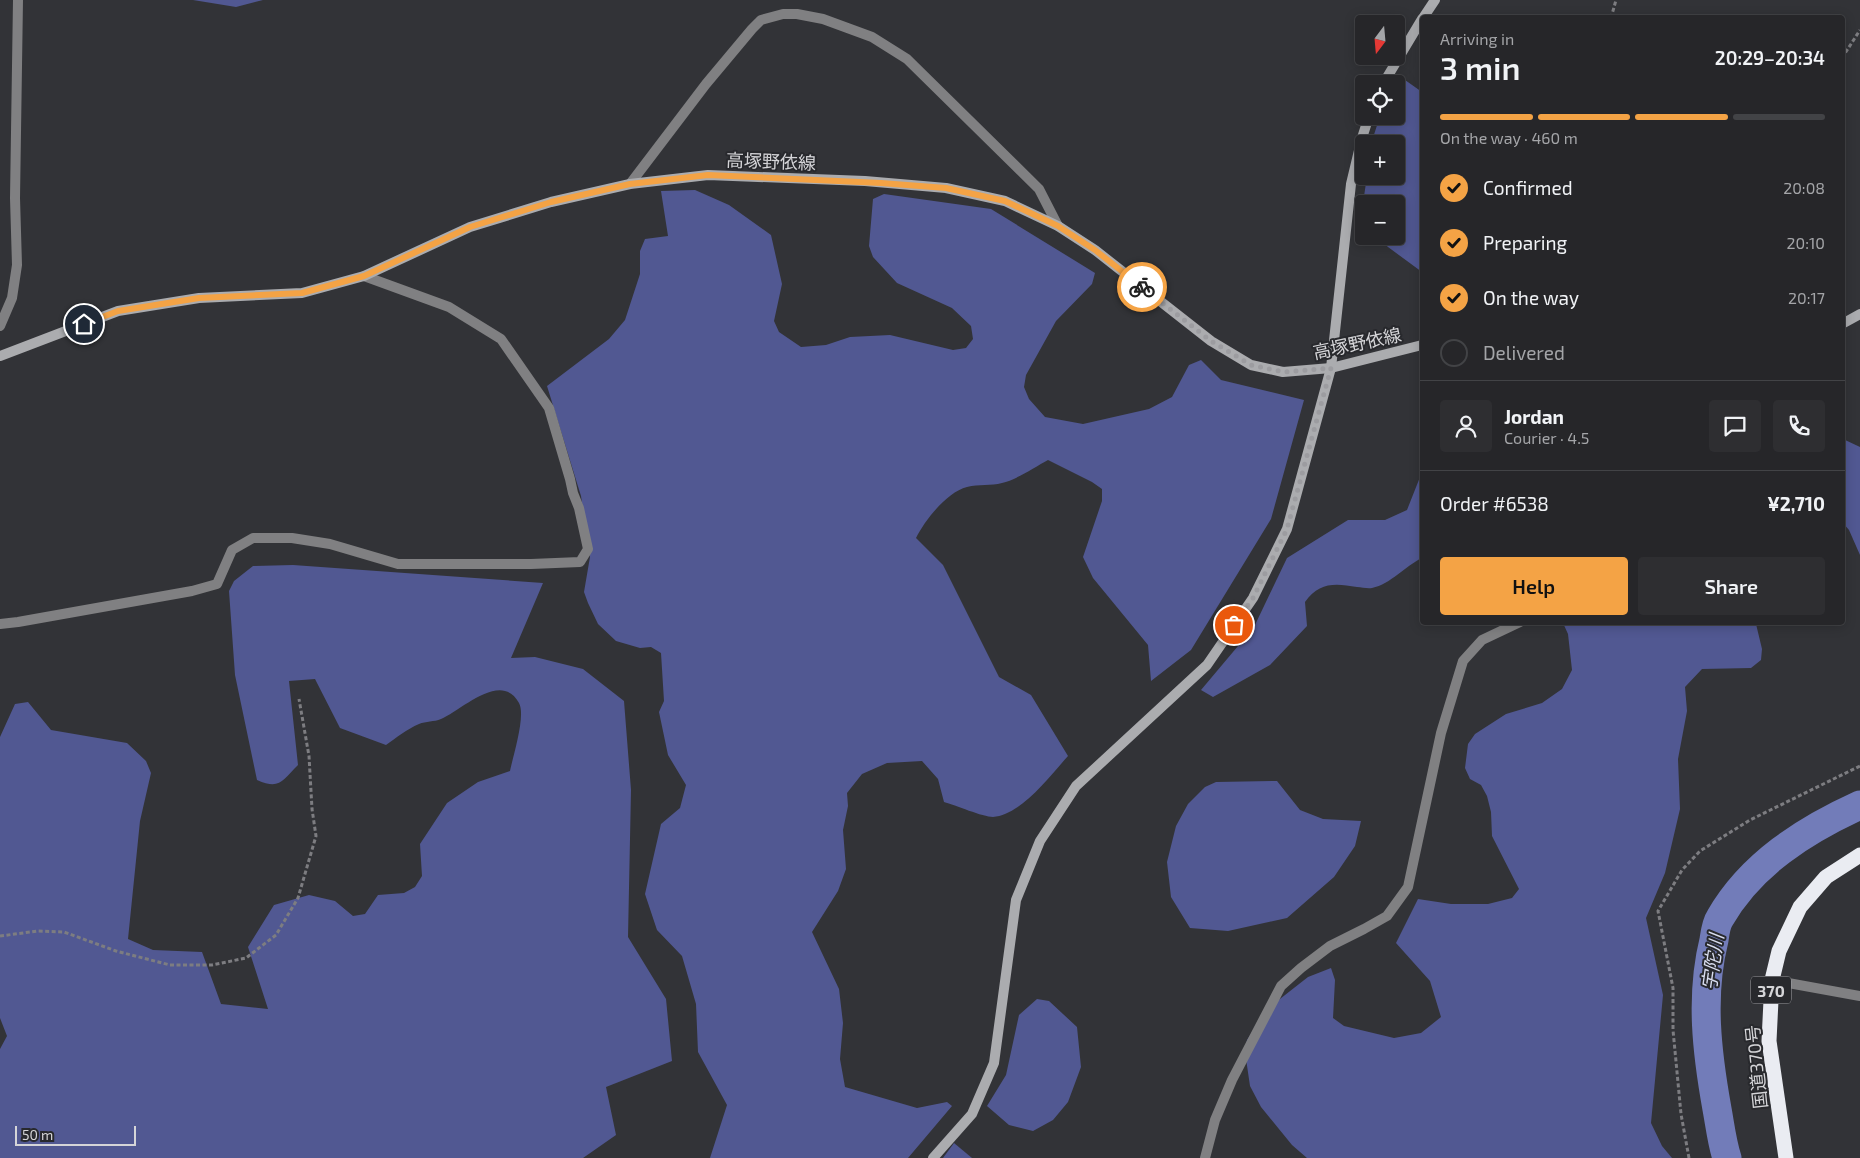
<!DOCTYPE html>
<meta charset="utf-8">
<style>
:root{--surface:#262629;--page:#2e2e31;--text:#f1f3f6;--muted:#a4a5a8;--line:#424346;--accent:#f4a345}
body{margin:0;font-family:"Exo 2","Noto Sans JP",sans-serif;background:var(--page);color:var(--text);height:100vh;display:flex;flex-direction:column;font-size:19px;white-space:nowrap}
*{box-sizing:border-box;margin:0}
p{font-size:16px;color:var(--muted)}
.icon{flex:none;width:28px;height:28px;fill:none;stroke:currentColor;stroke-width:2;stroke-linecap:round;stroke-linejoin:round}
.map{position:relative;flex:1;overflow:hidden}
.drawer{position:absolute;left:1420px;top:15px;width:425px;height:610px;display:flex;flex-direction:column;background:var(--surface);border-radius:5px;box-shadow:0 2px 12px #0003,0 0 0 1px var(--line)}
.drawer>*{flex:none}
.needle{width:32px;rotate:196deg}
.controls{position:absolute;left:1355px;top:15px;display:grid;gap:10px}
.controls a{display:grid;place-items:center;width:50px;height:50px;border-radius:5px;background:var(--surface);box-shadow:0 2px 12px #0003,0 0 0 1px var(--line);font-size:25px}
.scale{position:absolute;left:15px;bottom:12px;width:121px;box-sizing:border-box;padding-left:5px;border:2px solid #d5d5d8;border-top:0;font-size:14px;line-height:18px;white-space:nowrap;color:#d5d5d8;-webkit-text-stroke:4px #28292d;paint-order:stroke}
.pin{position:absolute;display:grid;place-items:center;width:42px;height:42px;color:#fff;margin:-21px;border:2px solid #fff;border-radius:50%;box-shadow:0 1px 5px #0007}
.courier{position:absolute;display:grid;place-items:center;width:50px;height:50px;margin:-25px;border:4px solid #f4a345;border-radius:50%;background:#fff;color:#222;box-shadow:0 1px 6px #0007}
.head em{font-style:normal;font-weight:600}
.head div{display:flex;flex-direction:column-reverse}
.head{display:flex;align-items:center;justify-content:space-between;height:85px;padding:0 20px}
h1{font-size:32px;font-weight:600;line-height:38px}
.bar{display:grid;grid-template-columns:repeat(4,1fr);gap:8px 5px;align-content:center;height:60px;padding:0 20px}
.bar i{height:6px;border-radius:4px;background:var(--line)}
.bar .selected{background:var(--accent)}
.bar p{grid-column:span 4}
.line{display:flex;align-items:center;gap:12px;padding:0 20px;border-top:1px solid var(--line)}
.line div{flex:1}
.round{display:grid;place-items:center;flex:none;width:52px;height:52px;border-radius:5px;background:var(--page)}
ol{padding:0 20px;list-style:none}
li{display:flex;align-items:center;gap:15px;height:55px}
li p{margin-inline-start:auto}
li .icon{padding:5px;border-radius:50%;background:var(--accent);color:#111;stroke-width:4}
li:last-child{color:var(--muted)}
li i{width:28px;height:28px;border:2px solid var(--line);border-radius:50%}
.button{display:flex;gap:10px;margin-top:auto;padding:10px 20px}
.button a{flex:1;height:58px;border-radius:5px;background:var(--accent);color:#111;font-size:20px;font-weight:600;line-height:58px;text-align:center}
.button a+a{background:var(--page);color:var(--text)}
.map>svg:first-child{display:block}
.forest{fill:#515892}
.lines{fill:none;stroke-linecap:round;stroke-linejoin:round}
.river{stroke:#727cb9;stroke-width:29}
.path{stroke:#7d7d81;stroke-width:3;stroke-dasharray:4 2.5;stroke-linecap:butt}
.street{stroke:#808082;stroke-width:10}
.secondary{stroke:#abacaf;stroke-width:10}
.highway{stroke:#eaecf2;stroke-width:15}
.done{stroke:#9c9ca0;stroke-width:5;stroke-dasharray:0 9}
.route{stroke:#f4a345;stroke-width:6}
.labels{text-anchor:middle;dominant-baseline:central;stroke-width:4;stroke-linejoin:round;paint-order:stroke}
.shield{fill:#28292d;stroke:#a1a1a5;stroke-width:1}
.shield-label{font-size:16px;font-weight:bold;fill:#d5d5d8}
.street-label{font-size:18px;fill:#d5d5d8;stroke:#28292d}
.water-label{font-size:19px;font-style:italic;fill:#d9ddef;stroke:#28292d}
</style>
<div class="map">
<svg width="1860" height="1158" viewBox="0 0 1860 1158">
<rect width="100%" height="100%" fill="#323337"/>
<g class="forest">
<path d="M193,0H263L236,7Z"/>
<path d="M1393,79L1405,80L1422,92V272L1388,247L1377,236H1396V204H1364V213L1362,210L1367,176H1396V144H1371L1380,116H1396V84H1391Z"/>
<path d="M695,190L729,205L771,235L782,284L774,321L779,332L801,347L826,345L850,337L890,335L953,350L966,348L973,339L971,326L952,308L897,283L873,257L869,246L873,199L884,194L991,209L1095,273L1092,284L1056,321L1026,375L1024,387L1029,399L1045,417L1083,424L1149,409L1172,397L1189,365L1201,360L1221,380L1304,400L1271,519L1191,650L1151,681L1148,645L1093,578L1083,557L1102,501V489L1092,482L1048,460C1035,467 1016,480 1002,483C991,486 979,484 967,487C947,492 925,520 916,538L943,565L999,677L1031,695L1068,756C1050,776 1021,815 993,817C983,817 955,805 944,802L938,779L922,761L887,763L862,774L847,793L848,806L843,830L846,869L838,891L812,932L839,989L843,1023L840,1059L845,1087L917,1108L947,1102L952,1106L908,1158H710L727,1105L698,1052L696,1004L682,956L657,930L645,894L661,824L680,808L686,785L668,755L659,712L664,701L661,653L651,647L640,648L616,641L598,624L588,603L584,592L590,557L581,496L547,386L609,339L625,320L640,274V251L645,239L668,236L661,191Z"/>
<path d="M1843,439L1860,447V555L1849,530L1843,523Z"/>
<path d="M1422,472V558C1405,566 1391,584 1372,588C1367,589 1362,587 1357,587C1335,583 1319,582 1305,602L1307,626L1270,665L1213,697L1201,690L1254,627L1287,558L1348,520H1385L1407,510Z"/>
<path d="M293,565L543,583L511,658L535,657L583,669L624,701L631,790L628,937L666,999L672,1061L606,1087L616,1135L583,1158H0V1049L7,1036L0,1018V737L15,704L28,702L51,730L127,743L146,761L151,773L140,821L128,939L153,950L202,952L221,1004L268,1009L248,947L274,905L309,895L335,901L353,916L365,914L378,895L404,893L415,887L422,876L420,844L447,803L478,782L510,771C513,756 526,716 519,703C501,670 461,711 441,719C434,722 426,721 419,724C407,729 396,738 386,745L340,728L315,679L289,681L298,765C282,781 280,790 257,780L235,675L229,591L234,581L253,566Z"/>
<path d="M1563,623H1757L1756,624L1762,649L1761,660L1751,668L1702,669L1685,687L1687,711L1678,759L1680,809L1665,873L1646,918L1663,995L1651,1123L1662,1146L1672,1158H1307L1292,1145L1261,1107L1250,1086L1245,1052L1247,1040L1267,1009L1308,977L1331,968L1335,980L1333,1018L1344,1026L1394,1038L1421,1033L1441,1017L1430,981L1396,943L1418,899L1451,904H1488L1512,898L1519,889L1492,836L1491,812L1487,796L1481,785L1470,779L1465,768L1468,744L1475,734L1506,714L1542,703L1562,689L1572,670L1568,634Z"/>
<path d="M1277,781L1300,810L1323,819L1361,821L1355,846L1334,877L1287,918L1228,931L1190,928L1171,897L1167,862L1176,826L1188,804L1205,787L1216,782Z"/>
<path d="M1037,999L1049,1001L1077,1027L1081,1067L1068,1102L1053,1120L1033,1131L1009,1125L987,1106L1006,1075L1019,1015Z"/>
<path d="M954,1143L972,1158H943Z"/>
</g>
<g class="lines">
<path class="river" d="M1727,1158C1722,1143 1720,1125 1717,1109C1707,1053 1700,996 1714,940C1715,933 1716,924 1720,918C1751,864 1805,830 1860,805"/>
<g class="path">
<path d="M1611,18L1616,0"/>
<path d="M1842,58L1860,30"/>
<path d="M0,936L38,931L64,932L116,951L170,965H212L246,958L276,935L298,898L316,836L312,809L309,756L299,699"/>
<path d="M1689,1158L1681,1114L1673,1030V988L1658,911L1682,870L1700,851L1750,820L1860,766"/>
</g>
<g class="street">
<path d="M630,184L706,84L752,29L761,20L783,14H797L823,19L872,37L907,59L1039,189L1058,226"/>
<path d="M0,326L12,298L17,265L15,198L18,0"/>
<path d="M0,624L18,622L192,591L217,584L232,550L253,538H292L330,544L398,564H531L580,562L588,549L579,508L573,493L570,479L549,408L501,339L449,307L364,276"/>
<path d="M1772,980L1860,996"/>
<path d="M1205,1158L1215,1120L1232,1080L1281,986L1301,968L1330,946L1364,929L1387,916L1408,887L1441,733L1463,661L1482,640L1520,622"/>
</g>
<g class="secondary">
<path d="M1423,18L1435,0"/>
<path d="M1383,84L1422,19"/>
<path d="M1842,324L1860,314"/>
<path d="M0,356L118,311L199,298L302,293L364,276L470,227L551,202L630,184L708,175L865,181L946,188L1005,201L1058,226L1095,250L1211,341L1251,365L1283,372L1331,368L1422,345"/>
<path d="M933,1158L972,1114L994,1063L1016,900L1040,841L1076,786L1207,665L1253,598L1287,529L1331,368L1351,184L1362,138L1369,116"/>
</g>
<path class="highway" d="M1786,1158L1769,1041L1772,980L1779,951L1800,907L1826,877L1860,855"/>
</g>
<g class="lines">
<path class="done" d="M1142,287L1211,341L1251,365L1284,372L1331,368L1287,529L1253,598L1234,625"/>
<path class="route" d="M84,324L118,311L199,298L302,293L364,276L470,227L551,202L630,184L708,175L881,183L946,188L1005,201L1058,226L1095,250L1142,287"/>
</g>
<g class="labels">
<rect class="shield" x="1751" y="976.5" width="40" height="27" rx="4"/>
<g class="shield-label">
<text x="1771" y="990">370</text>
</g>
<g class="street-label">
<text transform="translate(771 161) rotate(2)">高塚野依線</text>
<text transform="translate(1357 343) rotate(-12)">高塚野依線</text>
<text transform="translate(1756 1067) rotate(-96)">国道370号</text>
</g>
<g class="water-label">
<text transform="translate(1712 962) rotate(-82)">宇陀川</text>
</g>
</g>
</svg>
<div class="controls">
<a><svg class="needle" viewBox="-14 -14 28 28"><path d="M0-13l5 13h-10z" fill="#e53935"/><path d="M0 13l5-13h-10z" fill="#a4a5a8"/></svg></a>
<a><svg class="icon" aria-label="locate" viewBox="0 0 24 24"><circle cx="12" cy="12" r="6"/><path d="M12 2v4M12 18v4M2 12h4M18 12h4"/></svg></a>
<a>+</a>
<a>−</a>
</div>
<div class="scale">50 m</div>
<div class="pin" style="left:1234px;top:625px;background:#ea580c"><svg class="icon" aria-label="bag" viewBox="0 0 24 24"><path d="M5 8h14l-1 12H6zM9 8a3 3 0 0 1 6 0"/></svg></div>
<div class="pin" style="left:84px;top:324px;background:#1f2937"><svg class="icon" aria-label="home" viewBox="0 0 24 24"><path d="M3 11l9-7 9 7M6 9v11h12V9"/></svg></div>
<div class="courier" style="left:1142px;top:287px"><svg class="icon" aria-label="bike" viewBox="0 0 24 24"><circle cx="6" cy="16" r="4"/><circle cx="18" cy="16" r="4"/><path d="M6 16l4-8h5l3 8M10 8l3 8H6M13 5h3"/></svg></div>
<section class="drawer">
<div class="head"><div><h1>3 min</h1><p>Arriving in</p></div><em>20:29–20:34</em></div>
<div class="bar"><i class="selected"></i><i class="selected"></i><i class="selected"></i><i></i><p>On the way · 460 m</p></div>
<ol>
<li><svg class="icon" aria-label="check" viewBox="0 0 24 24"><path d="M5 12l5 5 9-10"/></svg>Confirmed<p>20:08</p></li>
<li><svg class="icon" aria-label="check" viewBox="0 0 24 24"><path d="M5 12l5 5 9-10"/></svg>Preparing<p>20:10</p></li>
<li><svg class="icon" aria-label="check" viewBox="0 0 24 24"><path d="M5 12l5 5 9-10"/></svg>On the way<p>20:17</p></li>
<li><i></i>Delivered</li>
</ol>
<div class="line" style="height:90px"><a class="round"><svg class="icon" aria-label="person" viewBox="0 0 24 24"><circle cx="12" cy="8" r="4"/><path d="M4 21q1-7 8-7t8 7"/></svg></a><div><b>Jordan</b><p>Courier · 4.5</p></div><a class="round"><svg class="icon" aria-label="chat" viewBox="0 0 24 24"><path d="M4 5h16v11H9l-5 4z"/></svg></a><a class="round"><svg class="icon" aria-label="phone" viewBox="0 0 24 24"><path d="M5 4h4l2 5-3 2q2 4 5 5l2-3 5 2v4C11 20 4 13 5 4z"/></svg></a></div>
<div class="line" style="height:65px"><div>Order #6538</div><b>¥2,710</b></div>
<div class="button"><a>Help</a><a>Share</a></div>
</section>
</div>
